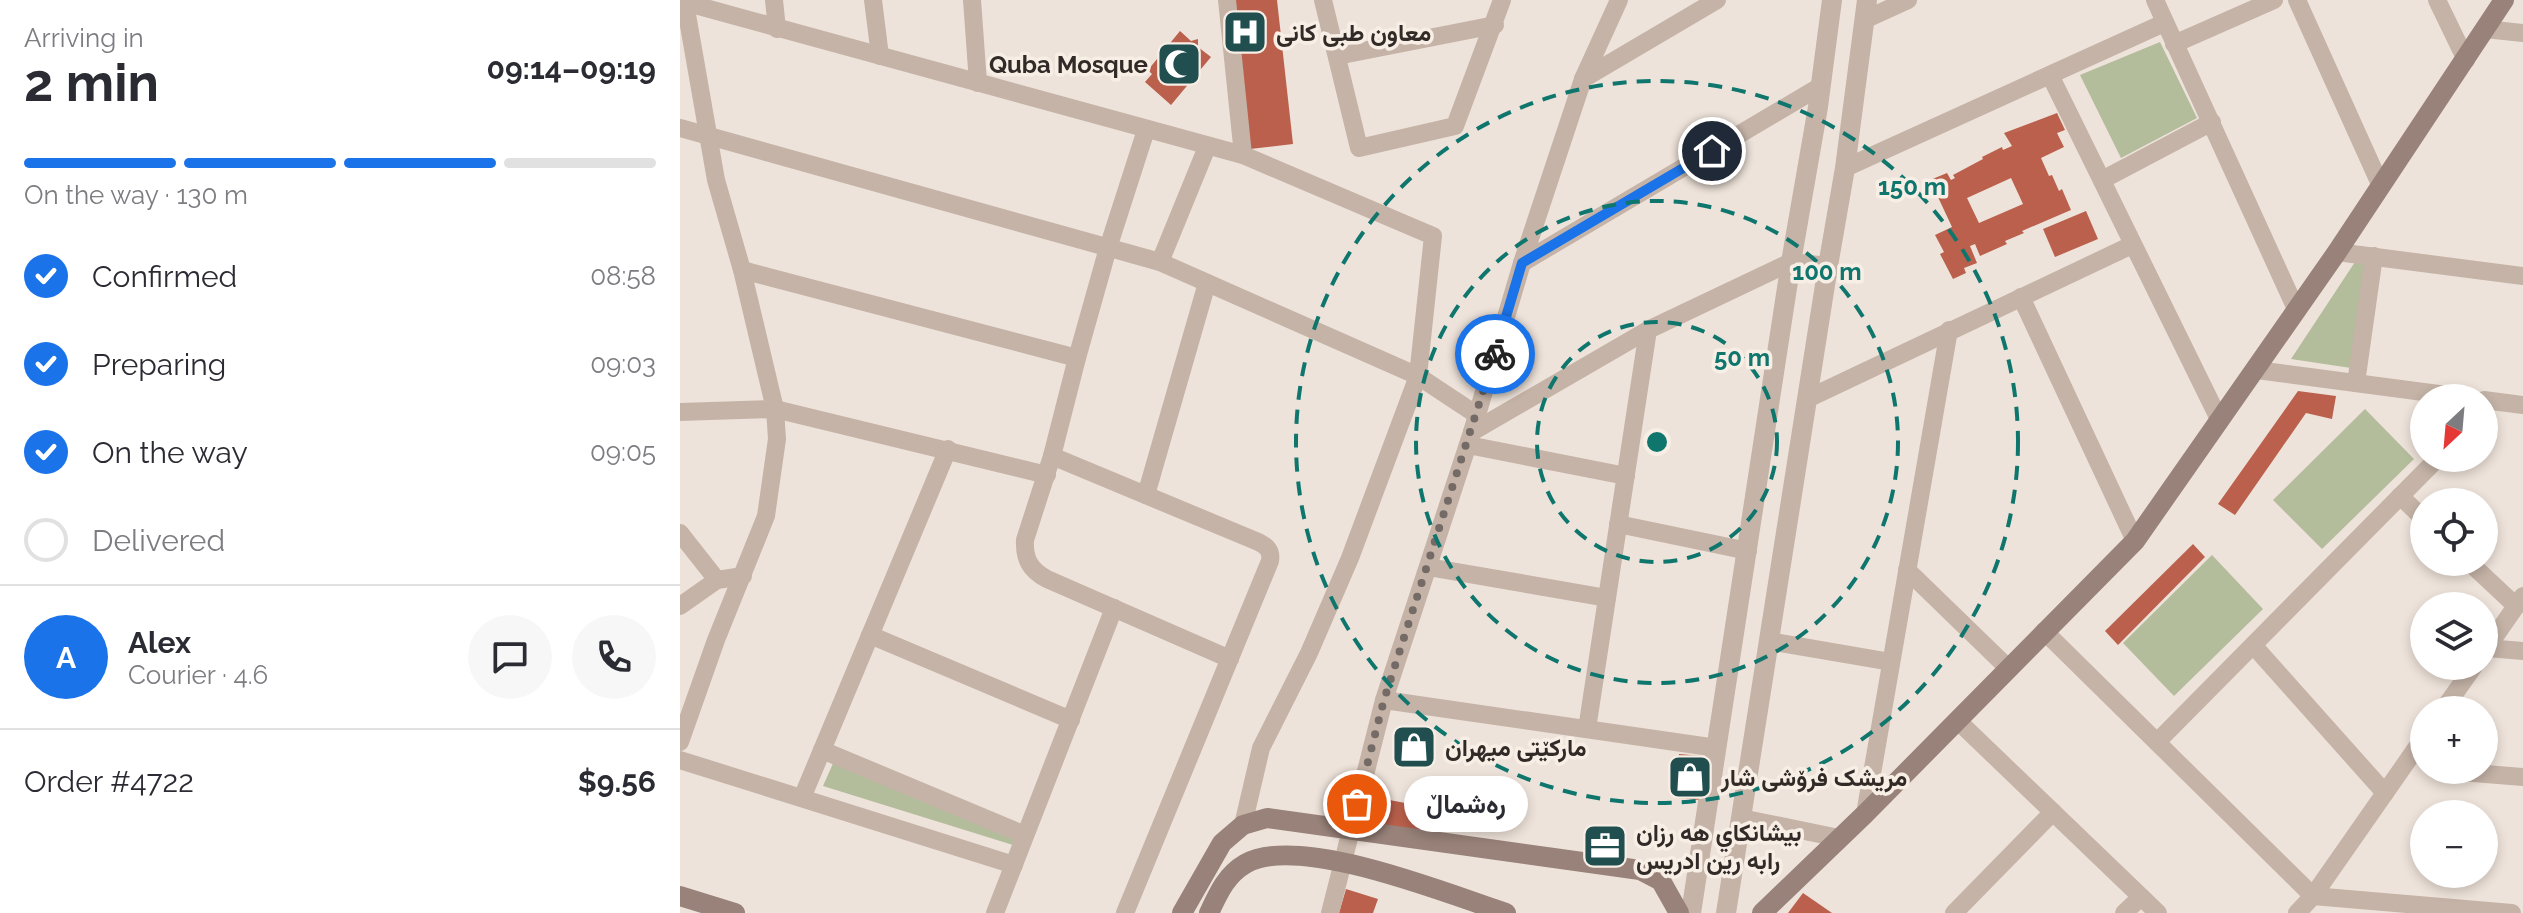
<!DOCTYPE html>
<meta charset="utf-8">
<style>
:root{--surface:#fff;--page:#f7f7f7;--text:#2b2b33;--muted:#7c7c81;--line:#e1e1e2;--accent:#1a73e8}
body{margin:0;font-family:Raleway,Vazirmatn,sans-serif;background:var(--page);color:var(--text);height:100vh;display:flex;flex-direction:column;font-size:30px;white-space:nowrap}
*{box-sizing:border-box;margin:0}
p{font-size:26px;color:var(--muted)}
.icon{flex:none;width:44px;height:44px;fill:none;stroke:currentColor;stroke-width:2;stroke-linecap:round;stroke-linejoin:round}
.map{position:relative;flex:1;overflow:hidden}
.sheet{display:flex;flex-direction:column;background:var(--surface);width:680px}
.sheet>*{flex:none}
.needle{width:52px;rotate:206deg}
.tools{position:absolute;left:1730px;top:384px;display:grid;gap:16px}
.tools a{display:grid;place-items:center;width:88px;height:88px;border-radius:50%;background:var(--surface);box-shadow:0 4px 12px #0003;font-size:40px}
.pin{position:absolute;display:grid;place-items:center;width:68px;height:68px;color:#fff;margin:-34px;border:4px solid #fff;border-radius:50%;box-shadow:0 2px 8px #0007}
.courier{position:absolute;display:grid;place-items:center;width:80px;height:80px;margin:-40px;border:6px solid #1a73e8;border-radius:50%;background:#fff;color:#222;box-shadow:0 2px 10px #0007}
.bubble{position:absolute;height:56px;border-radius:28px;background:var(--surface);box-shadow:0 4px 12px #0003;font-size:26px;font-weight:700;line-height:56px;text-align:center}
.summary em{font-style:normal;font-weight:700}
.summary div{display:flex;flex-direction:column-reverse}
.summary{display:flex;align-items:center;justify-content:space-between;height:136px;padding:0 24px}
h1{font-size:52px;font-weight:700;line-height:60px}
.bar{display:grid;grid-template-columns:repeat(4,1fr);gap:12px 8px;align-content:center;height:96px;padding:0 24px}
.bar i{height:10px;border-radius:6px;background:var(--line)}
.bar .on{background:var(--accent)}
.bar p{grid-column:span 4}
.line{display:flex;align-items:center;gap:20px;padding:0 24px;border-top:2px solid var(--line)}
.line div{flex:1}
.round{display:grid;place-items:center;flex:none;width:84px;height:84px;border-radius:42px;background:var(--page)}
ol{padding:0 24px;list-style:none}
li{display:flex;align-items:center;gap:24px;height:88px}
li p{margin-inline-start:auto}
li .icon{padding:8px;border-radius:50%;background:var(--accent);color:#fff;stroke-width:4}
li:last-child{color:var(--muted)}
li i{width:44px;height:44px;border:4px solid var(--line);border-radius:50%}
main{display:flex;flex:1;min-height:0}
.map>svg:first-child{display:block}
.green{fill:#b3bc9b}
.building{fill:#ba604c;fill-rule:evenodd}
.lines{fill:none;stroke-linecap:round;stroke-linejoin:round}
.minor{stroke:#c5b3a7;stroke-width:18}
.tertiary{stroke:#c5b3a7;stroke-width:20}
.secondary{stroke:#988279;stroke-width:20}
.done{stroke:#746b66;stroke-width:8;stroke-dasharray:0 14.4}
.route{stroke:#1a73e8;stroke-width:10}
.ring{fill:none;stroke:#0f766e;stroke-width:4;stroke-dasharray:14 10}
.labels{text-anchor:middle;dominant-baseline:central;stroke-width:7;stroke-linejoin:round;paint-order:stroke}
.poi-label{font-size:24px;font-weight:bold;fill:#322a27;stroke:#f7eee5;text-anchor:start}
.centre{fill:#0f766e;stroke:#f7eee5;stroke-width:4}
.ring-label{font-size:24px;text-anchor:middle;font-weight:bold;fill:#0f766e;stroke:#f7eee5;stroke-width:7;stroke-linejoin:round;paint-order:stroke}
</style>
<main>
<section class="sheet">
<div class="summary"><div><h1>2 min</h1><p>Arriving in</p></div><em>09:14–09:19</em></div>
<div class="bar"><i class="on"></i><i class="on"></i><i class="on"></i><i></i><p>On the way · 130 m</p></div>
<ol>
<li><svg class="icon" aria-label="check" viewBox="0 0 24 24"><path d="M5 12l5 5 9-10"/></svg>Confirmed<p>08:58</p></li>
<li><svg class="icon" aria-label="check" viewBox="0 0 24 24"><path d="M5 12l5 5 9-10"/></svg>Preparing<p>09:03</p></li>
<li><svg class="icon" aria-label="check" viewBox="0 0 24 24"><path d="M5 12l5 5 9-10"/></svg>On the way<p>09:05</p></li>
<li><i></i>Delivered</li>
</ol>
<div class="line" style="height:144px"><b class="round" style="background:var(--accent);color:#fff">A</b><div><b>Alex</b><p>Courier · 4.6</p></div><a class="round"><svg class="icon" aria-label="chat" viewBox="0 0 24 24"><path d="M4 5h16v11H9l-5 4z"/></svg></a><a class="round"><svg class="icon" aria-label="phone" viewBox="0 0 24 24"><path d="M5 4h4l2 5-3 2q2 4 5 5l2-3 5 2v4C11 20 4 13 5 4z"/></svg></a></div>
<div class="line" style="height:104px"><div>Order #4722</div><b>$9.56</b></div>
</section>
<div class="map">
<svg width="1843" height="913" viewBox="0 0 1843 913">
<rect width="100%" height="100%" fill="#eee3da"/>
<g class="green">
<path d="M1480,42L1517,118L1441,158L1400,75Z"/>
<path d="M1675,262L1686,263L1671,368L1611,359Z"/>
<path d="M1685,409L1734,459L1642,549L1593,500Z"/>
<path d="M1532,555L1583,609L1494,696L1443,643Z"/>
<path d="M155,759L337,835L333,845L143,786Z"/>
</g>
<g class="building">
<path d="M553,0H597L613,144L570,149Z"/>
<path d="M500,31L511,41L518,39V47L531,57L491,105L465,82L472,74L468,70Z"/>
<path d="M1377,113L1385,130L1377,133L1384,147L1361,158L1369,176L1372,175L1379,191L1382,189L1391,210L1342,231L1344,233L1325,241L1327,244L1300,256L1295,244L1290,246L1297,263L1284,268L1286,273L1273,279L1260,254L1264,252L1255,235L1272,227L1250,180L1267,173L1271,180L1275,178L1273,175L1303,159L1302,157L1322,147L1323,150L1332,146L1324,133ZM1331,178L1343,204L1299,223L1287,198Z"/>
<path d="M1406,211L1418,239L1375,257L1363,229Z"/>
<path d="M1618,391L1656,396L1652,419L1626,413L1555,515L1538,504Z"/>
<path d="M1513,544L1525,557L1438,645L1425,631Z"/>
<path d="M999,754L1023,756L1020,800L996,798Z"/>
<path d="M704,799L757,809L751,838L698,828Z"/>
<path d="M666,889L698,899L693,913H659Z"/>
<path d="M1123,893L1152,913H1108Z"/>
</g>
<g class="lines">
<g class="minor">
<path d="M94,0L97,29"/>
<path d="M193,0L200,56"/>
<path d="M292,0L298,83"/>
<path d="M547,0L563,155"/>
<path d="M643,0L679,148L775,126L822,0"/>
<path d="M1475,0L1616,309"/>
<path d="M1617,0L1700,184"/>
<path d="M1757,0L1786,60"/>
<path d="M0,1L563,155L753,236L738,376L670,558L629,653L581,748L563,825"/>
<path d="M1184,20L1228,0"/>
<path d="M1805,29L1843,33"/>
<path d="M1494,44L1594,0"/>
<path d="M657,56L815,25"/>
<path d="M1370,75L1540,421"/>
<path d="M903,79L1037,0"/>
<path d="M0,128L480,262L738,376L797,415"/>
<path d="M1165,168L1484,23"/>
<path d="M1422,180L1532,122"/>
<path d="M1657,252L1843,276"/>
<path d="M480,262L527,147"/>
<path d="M842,263L1141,86"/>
<path d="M62,270L397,358L428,248L466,130"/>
<path d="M1341,297L1455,541"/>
<path d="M397,358L372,456L345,540C344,559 350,570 367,579L550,659"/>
<path d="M1577,370L1789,398"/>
<path d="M1676,383L1694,256"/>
<path d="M1127,399L1452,245"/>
<path d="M1804,400L1843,405"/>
<path d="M0,412L95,409L367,475"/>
<path d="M792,432L968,330L1111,262L1148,266"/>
<path d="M788,445L946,476"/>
<path d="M372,456L576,541C585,545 592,549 590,561L445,913"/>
<path d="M466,495L527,283"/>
<path d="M1720,496L1744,519"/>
<path d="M938,524L1068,551"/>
<path d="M0,533L37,580"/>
<path d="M1789,562L1836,606"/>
<path d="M748,567L927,598"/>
<path d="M1227,570L1328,668"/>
<path d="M0,606L37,580L63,576"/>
<path d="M1364,631L1633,896L1832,913"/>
<path d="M190,635L391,720"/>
<path d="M1089,641L1211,662"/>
<path d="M1573,645L1705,793"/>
<path d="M1807,648L1843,651"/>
<path d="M1804,652L1843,596"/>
<path d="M704,700L1037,748"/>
<path d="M1763,710L1794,666"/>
<path d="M1278,721L1478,913"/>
<path d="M907,729L968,330"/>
<path d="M0,742L36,640L86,516L97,439L95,409L62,270L36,180L5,3"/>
<path d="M1477,742L1758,458"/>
<path d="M142,750L345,835"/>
<path d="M0,760L334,865"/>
<path d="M1756,770L1843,777"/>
<path d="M122,798L268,449"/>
<path d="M1185,814L1269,330"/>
<path d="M1061,818L1159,838"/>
<path d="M315,913L434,608"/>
<path d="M650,913L704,700L792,432L842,263L903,79L939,0"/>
<path d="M1274,913L1373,812"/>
<path d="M1444,913L1461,897"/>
<path d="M1617,913L1633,896L1744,737"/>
</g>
<g class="tertiary">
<path d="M1011,913L1111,262L1138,107L1152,0"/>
<path d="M1046,913L1148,266L1165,168L1187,0"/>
</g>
<g class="secondary">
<path d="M0,896L55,913"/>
<path d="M502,913L542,843L563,825L587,818L960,870L981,881L999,913"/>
<path d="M529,913C538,894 546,875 565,864C618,833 768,894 826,913"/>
<path d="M1082,913L1185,814L1455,541L1657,252L1824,0"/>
</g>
</g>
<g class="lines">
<path class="done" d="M677,804L704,700L815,354"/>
<path class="route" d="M815,354L842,263L1032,151"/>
</g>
<g class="ring">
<circle cx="977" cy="442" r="120"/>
<circle cx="977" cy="442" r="241"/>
<circle cx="977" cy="442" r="361"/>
</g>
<defs>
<g id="hospital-square" transform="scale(2.3)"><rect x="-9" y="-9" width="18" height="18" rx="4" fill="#214f4f" stroke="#f7eee5"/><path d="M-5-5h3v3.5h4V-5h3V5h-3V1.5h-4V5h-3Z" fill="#fff"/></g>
<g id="mosque-square" transform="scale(2.3)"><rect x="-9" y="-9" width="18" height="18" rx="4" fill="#214f4f" stroke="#f7eee5"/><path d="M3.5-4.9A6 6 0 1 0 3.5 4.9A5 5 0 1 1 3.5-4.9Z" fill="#fff"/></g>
<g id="shop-square" transform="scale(2.3)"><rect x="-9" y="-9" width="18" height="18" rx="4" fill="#214f4f" stroke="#f7eee5"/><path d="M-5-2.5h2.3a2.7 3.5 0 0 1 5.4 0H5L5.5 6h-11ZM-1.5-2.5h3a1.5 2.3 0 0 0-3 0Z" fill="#fff"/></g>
<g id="office-square" transform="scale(2.3)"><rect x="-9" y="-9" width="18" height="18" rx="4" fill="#214f4f" stroke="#f7eee5"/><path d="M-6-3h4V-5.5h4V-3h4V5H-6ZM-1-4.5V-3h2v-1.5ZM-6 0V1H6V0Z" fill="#fff"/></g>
</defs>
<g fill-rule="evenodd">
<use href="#hospital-square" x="565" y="32"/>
<use href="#mosque-square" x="499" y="64"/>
<use href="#shop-square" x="734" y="747"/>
<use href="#shop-square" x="1010" y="777"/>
<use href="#office-square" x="925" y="846"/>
</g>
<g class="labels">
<g class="poi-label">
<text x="596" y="32">معاون طبی کانی</text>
<text x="468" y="64" text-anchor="end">Quba Mosque</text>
<text x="765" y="747">مارکێتی میهران</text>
<text x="1041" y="777">مریشک فرۆشی شار</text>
<text x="956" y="832">بيشانكاي هه رزان<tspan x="956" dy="28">رابه رين ادريس</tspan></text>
</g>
</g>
<circle cx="977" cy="442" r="12" class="centre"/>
<g class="ring-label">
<text x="1232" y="195">150 m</text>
<text x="1147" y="280">100 m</text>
<text x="1062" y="366">50 m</text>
</g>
</svg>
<div class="tools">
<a><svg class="needle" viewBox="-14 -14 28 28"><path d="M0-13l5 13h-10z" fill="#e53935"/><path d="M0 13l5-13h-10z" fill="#7c7c81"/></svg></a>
<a><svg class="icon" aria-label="locate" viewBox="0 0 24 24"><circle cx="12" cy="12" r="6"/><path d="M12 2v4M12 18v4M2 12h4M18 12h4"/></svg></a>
<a><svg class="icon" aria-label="layers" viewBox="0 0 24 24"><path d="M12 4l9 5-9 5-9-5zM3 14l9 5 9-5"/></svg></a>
<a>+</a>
<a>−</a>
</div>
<div class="pin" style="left:677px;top:804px;background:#ea580c"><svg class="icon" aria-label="bag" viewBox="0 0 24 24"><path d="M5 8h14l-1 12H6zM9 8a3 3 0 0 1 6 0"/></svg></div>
<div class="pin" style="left:1032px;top:151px;background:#1f2937"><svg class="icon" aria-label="home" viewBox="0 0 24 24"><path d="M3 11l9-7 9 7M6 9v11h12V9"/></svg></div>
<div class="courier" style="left:815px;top:354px"><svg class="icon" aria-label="bike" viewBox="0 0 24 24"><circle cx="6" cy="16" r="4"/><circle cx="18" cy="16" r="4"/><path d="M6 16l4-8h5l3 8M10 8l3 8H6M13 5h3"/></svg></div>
<div class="bubble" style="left:724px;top:776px;width:124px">رەشماڵ</div>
</div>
</main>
